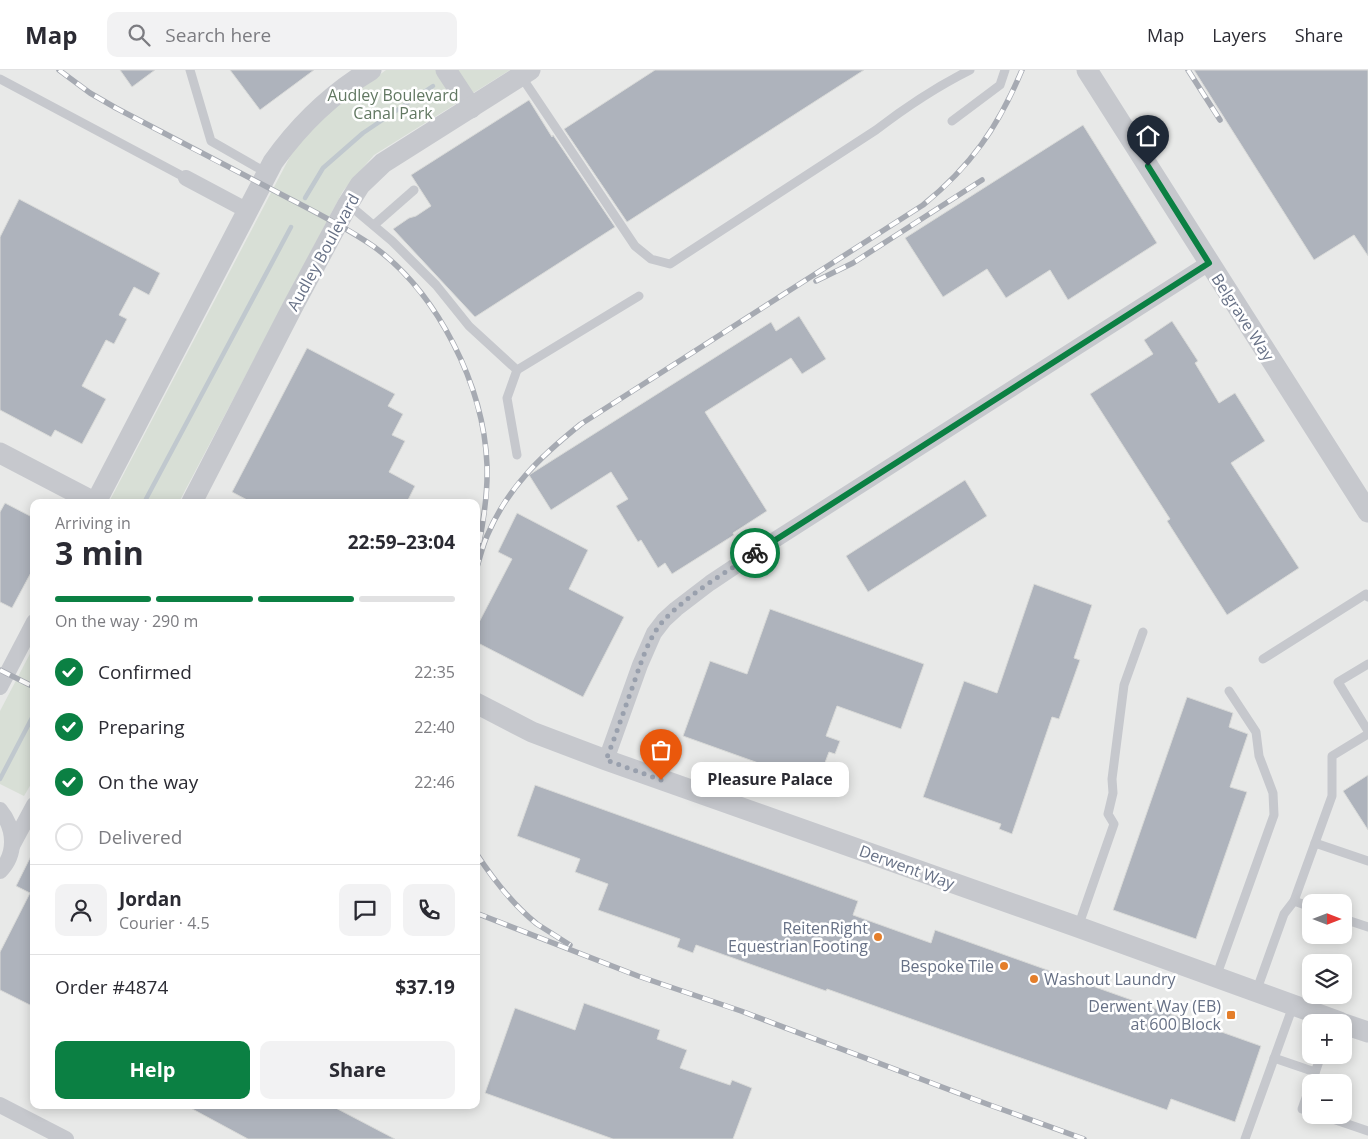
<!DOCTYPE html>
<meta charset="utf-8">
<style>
:root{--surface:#fff;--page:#f2f2f3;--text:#2b2b33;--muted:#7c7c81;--line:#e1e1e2;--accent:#0b8043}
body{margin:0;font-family:"Open Sans",sans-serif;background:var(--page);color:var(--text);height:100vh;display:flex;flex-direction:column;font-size:19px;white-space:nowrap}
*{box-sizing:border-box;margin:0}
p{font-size:16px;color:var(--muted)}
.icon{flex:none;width:28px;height:28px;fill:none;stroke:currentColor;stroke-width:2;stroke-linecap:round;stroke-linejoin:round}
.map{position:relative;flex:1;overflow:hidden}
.drawer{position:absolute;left:30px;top:429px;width:450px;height:610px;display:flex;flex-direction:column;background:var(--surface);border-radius:10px;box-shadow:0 2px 12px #0003}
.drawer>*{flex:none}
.needle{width:32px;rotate:90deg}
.buttons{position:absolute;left:1302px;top:824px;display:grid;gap:10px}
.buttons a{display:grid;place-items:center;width:50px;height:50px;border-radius:10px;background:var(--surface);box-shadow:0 2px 12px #0003;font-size:25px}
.pin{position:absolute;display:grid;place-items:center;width:42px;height:42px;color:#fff;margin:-51px -21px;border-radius:50% 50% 50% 0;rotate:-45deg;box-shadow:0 0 5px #0007}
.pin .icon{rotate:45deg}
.courier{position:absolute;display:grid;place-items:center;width:50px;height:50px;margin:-25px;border:4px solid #0b8043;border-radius:50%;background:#fff;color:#222;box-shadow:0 1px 6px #0007}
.bubble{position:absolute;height:35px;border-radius:10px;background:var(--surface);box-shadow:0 2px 12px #0003;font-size:16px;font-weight:700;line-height:35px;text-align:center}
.head em{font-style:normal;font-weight:700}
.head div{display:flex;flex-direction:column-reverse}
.head{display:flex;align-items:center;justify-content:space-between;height:85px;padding:0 25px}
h1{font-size:32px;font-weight:700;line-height:38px}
.bar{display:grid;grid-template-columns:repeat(4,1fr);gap:8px 5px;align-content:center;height:60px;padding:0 25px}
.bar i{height:6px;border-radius:4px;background:var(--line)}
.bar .on{background:var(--accent)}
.bar p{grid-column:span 4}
.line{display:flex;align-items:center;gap:12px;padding:0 25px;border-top:1px solid var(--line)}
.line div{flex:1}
.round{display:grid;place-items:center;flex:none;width:52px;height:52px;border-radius:10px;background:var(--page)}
ol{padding:0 25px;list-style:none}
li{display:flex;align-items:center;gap:15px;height:55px}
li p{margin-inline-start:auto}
li .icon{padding:5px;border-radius:50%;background:var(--accent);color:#fff;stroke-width:4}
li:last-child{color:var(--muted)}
li i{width:28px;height:28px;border:2px solid var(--line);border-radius:50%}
.primary-button{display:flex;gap:10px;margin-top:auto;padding:10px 25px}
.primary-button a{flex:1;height:58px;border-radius:10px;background:var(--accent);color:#fff;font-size:20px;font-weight:700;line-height:58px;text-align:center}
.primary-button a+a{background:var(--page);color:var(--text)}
header{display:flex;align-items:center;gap:30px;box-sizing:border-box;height:70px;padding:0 25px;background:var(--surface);border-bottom:1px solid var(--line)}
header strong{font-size:24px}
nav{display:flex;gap:28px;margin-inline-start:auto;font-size:18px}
.search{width:350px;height:45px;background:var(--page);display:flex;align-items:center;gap:12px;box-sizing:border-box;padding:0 18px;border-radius:10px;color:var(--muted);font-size:19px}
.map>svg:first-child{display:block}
.built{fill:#e8e9e8;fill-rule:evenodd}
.green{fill:#d8dfd6}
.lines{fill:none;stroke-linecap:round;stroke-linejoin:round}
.stream{stroke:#c0c8ce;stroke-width:4.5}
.building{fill:#aeb3bc;stroke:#d9dad8}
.service{stroke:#c6c8cd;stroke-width:9}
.minor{stroke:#c6c8cd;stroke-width:16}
.tertiary{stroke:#c6c8cd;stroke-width:21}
.rail-casing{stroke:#a6aab2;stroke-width:5.5}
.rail{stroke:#fff;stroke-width:4;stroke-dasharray:11;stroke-linecap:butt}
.done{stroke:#99a0ad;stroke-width:5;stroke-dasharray:0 9}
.route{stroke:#0b8043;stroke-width:6}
.poi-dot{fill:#e47e2a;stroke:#fff;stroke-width:2}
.labels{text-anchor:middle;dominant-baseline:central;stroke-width:5;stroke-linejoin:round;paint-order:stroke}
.park-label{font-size:16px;fill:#627862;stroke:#fff}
.street-label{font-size:16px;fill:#677186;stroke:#fff}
.poi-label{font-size:16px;fill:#677186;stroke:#fff;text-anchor:end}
</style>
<header>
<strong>Map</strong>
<div class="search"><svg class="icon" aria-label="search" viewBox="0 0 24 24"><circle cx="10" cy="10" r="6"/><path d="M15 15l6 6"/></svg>Search here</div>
<nav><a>Map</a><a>Layers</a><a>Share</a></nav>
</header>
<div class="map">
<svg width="1368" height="1069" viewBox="0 0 1368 1069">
<rect width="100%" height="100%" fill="#f7f8f5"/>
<path class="built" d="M0,0H1368V1069H0ZM34,432H476V1035H34ZM1311,832H1344V865H1311ZM1311,892H1344V925H1311ZM1311,952H1344V985H1311ZM1311,1012H1344V1045H1311Z"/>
<g class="green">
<path d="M386,0H510L374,85L343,121L179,432H109L295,77L329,42Z"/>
<path d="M34,576V709L24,726L0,714V641Z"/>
</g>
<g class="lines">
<g class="stream">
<path d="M305,128L323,98L363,63L433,16"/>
<path d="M146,429L291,157"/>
<path d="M0,709L34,644"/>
</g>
</g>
<g class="building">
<path d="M120,0H155L132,17Z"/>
<path d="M230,0H314L260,40Z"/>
<path d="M655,0H864L627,152L564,59Z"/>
<path d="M1194,0H1368V186L1354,165L1314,190Z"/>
<path d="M529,30L552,67L553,65L615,157L475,247L393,159L409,148L416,146L431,136L411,105Z"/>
<path d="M1083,55L1157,173L1068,230L1050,200L1006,228L987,199L943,227L905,168Z"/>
<path d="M19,129L160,203L149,225L134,217L119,245L127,249L114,274L106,270L82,316L106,329L82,374L55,360L51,367L0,340V167Z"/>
<path d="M799,246L826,289L802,304L791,288L705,342L767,441L733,463L734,465L672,504L665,493L658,498L641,470L638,472L616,436L628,429L611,402L551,440L529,405L771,252L776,261Z"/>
<path d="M1172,251L1198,291L1195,293L1219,333L1235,323L1265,371L1231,393L1299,498L1227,545L1167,451L1170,449L1090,324L1153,284L1144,270Z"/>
<path d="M307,278L395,324L388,336L403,344L392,365L405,371L389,402L415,416L407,432H251L232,422Z"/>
<path d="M965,410L987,446L868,522L846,486Z"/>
<path d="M5,433L34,448V497L12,538L0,532V442Z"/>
<path d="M517,443L588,480L569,519L624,547L583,627L476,572V558L512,489L498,482Z"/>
<path d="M1034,514L1092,535L1074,588L1080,590L1059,649L1052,647L1012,764L999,759L1001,754L923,727L964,611L997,623Z"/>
<path d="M770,539L924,594L901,659L837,636L826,666L840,671L835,684L829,682L817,714L683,666L710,591L747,604Z"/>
<path d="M1187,627L1233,643L1229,657L1248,664L1230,717L1247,722L1196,869L1113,840Z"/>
<path d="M1368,705V760L1343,721Z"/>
<path d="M535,715L858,831L853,845L931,873L935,860L1261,976L1235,1052L1171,1029L1167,1040L827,919L826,921L696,875L693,883L677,877L680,869L598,840L608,814L575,802L580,789L517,766Z"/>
<path d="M34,780V937L0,920V882L30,823L16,816Z"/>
<path d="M584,933L660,960L657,969L687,980L680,998L730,1015L732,1010L752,1018L733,1069H613L485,1023L515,938L575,960Z"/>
<path d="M185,1035H330L395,1069H248Z"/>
</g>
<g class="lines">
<g class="service">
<path d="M190,0L211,71L267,103"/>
<path d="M521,6L635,176L651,189L670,194L876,60C906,37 936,17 970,0"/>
<path d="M0,9L186,108"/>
<path d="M952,51L1000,15L1005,0"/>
<path d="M348,134L392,171L436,215L469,256L517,300L639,226"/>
<path d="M374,155L414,120"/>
<path d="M517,300L507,328L517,385"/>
<path d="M1263,589L1366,524L1368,527"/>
<path d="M1368,594L1338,612L1368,661"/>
<path d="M1315,773L1332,726V686L1368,664"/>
<path d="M1294,831L1311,837"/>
<path d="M1344,849L1368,857"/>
<path d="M1078,857L1114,754L1108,744L1113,723L1112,709L1124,615L1143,562"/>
<path d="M1216,907L1274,745L1273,723L1259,686L1256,662L1229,621"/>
<path d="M1256,922L1284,844L1294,831L1315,773L1368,791"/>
<path d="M1274,988L1315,1002"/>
<path d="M1312,1012L1321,985"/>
<path d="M1311,1014L1302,1039L1311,1042"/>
<path d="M1321,1045L1368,1061"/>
<path d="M1245,1069L1293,936"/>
</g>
<g class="minor">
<path d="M186,108L248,141"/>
<path d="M0,617L34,552"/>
<path d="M606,690L640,595L654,563L664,550L676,539L710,513L770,473L1209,193"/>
<path d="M0,740C15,758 17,784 0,801"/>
<path d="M12,776L34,735"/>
<path d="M0,1035L66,1069"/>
</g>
<g class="tertiary">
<path d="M446,0L471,38"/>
<path d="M1087,0L1368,442"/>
<path d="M0,383L94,432"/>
<path d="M96,432L273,92C300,54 331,24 371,0"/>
<path d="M192,432L292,238L348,134L360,115L383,93L530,0"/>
<path d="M476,633L532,662L606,690L1078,857L1340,952"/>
<path d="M1344,954L1368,962"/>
</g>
<g class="rail-casing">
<g id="rail">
<path d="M59,0L90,23L116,38C167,65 219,92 271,119C305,137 341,154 373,176C438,223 484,316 487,395C488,422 484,448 479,474"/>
<path d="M1188,0L1220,50"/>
<path d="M816,211L853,193L982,110"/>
<path d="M476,500C480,489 482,477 487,466C507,418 541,386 581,354L923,135C971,96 998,57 1022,0"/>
<path d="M0,600L34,617"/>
<path d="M476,783C493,809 512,834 537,854C548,861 559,868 570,875"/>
<path d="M476,843L638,906L741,941L987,1034L1084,1069"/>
</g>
</g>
<use href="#rail" class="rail"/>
</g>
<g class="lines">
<path class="done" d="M661,710L606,690C615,667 623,644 631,621C640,597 647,568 665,549C690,523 725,503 755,483"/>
<path class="route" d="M755,483L1209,193L1148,96"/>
</g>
<g class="poi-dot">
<circle cx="878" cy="867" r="5"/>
<circle cx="1004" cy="896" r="5"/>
<circle cx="1034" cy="909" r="5"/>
<rect x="1226" y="940" width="10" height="10" rx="2.5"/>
</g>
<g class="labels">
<g class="park-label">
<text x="393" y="25">Audley Boulevard<tspan x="393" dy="18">Canal Park</tspan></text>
</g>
<g class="street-label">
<text transform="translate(323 182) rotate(-61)">Audley Boulevard</text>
<text transform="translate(1243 247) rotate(57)">Belgrave Way</text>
<text transform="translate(907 797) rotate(20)">Derwent Way</text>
</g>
<g class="poi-label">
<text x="868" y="858">ReitenRight<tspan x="868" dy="18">Equestrian Footing</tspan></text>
<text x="994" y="896">Bespoke Tile</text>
<text x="1044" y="909" text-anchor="start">Washout Laundry</text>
<text x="1221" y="936">Derwent Way (EB)<tspan x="1221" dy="18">at 600 Block</tspan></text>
</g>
</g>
</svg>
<div class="buttons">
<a><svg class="needle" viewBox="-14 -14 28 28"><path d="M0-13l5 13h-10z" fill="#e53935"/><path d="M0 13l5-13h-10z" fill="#7c7c81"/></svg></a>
<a><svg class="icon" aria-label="layers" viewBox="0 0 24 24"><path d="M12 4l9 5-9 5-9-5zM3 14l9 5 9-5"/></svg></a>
<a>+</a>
<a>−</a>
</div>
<div class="pin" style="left:661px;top:710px;background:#ea580c"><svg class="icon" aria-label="bag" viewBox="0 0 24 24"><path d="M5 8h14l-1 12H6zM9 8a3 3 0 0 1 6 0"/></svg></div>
<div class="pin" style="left:1148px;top:96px;background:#1f2937"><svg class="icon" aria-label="home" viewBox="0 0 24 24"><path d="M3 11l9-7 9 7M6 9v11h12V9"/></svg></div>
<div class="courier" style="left:755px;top:483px"><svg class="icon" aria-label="bike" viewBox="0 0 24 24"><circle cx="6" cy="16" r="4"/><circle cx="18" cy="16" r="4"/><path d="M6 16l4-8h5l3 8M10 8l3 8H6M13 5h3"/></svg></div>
<div class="bubble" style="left:691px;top:692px;width:158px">Pleasure Palace</div>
<section class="drawer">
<div class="head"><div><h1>3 min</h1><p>Arriving in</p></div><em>22:59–23:04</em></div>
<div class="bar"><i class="on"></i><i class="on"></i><i class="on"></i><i></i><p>On the way · 290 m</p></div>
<ol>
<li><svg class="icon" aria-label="check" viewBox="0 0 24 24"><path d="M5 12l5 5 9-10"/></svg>Confirmed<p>22:35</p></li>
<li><svg class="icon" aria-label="check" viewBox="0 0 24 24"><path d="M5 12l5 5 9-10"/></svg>Preparing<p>22:40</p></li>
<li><svg class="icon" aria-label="check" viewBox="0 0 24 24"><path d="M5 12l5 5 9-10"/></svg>On the way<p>22:46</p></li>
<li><i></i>Delivered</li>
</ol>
<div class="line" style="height:90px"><a class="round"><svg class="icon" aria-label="person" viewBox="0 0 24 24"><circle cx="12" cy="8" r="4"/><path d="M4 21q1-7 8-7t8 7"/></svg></a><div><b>Jordan</b><p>Courier · 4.5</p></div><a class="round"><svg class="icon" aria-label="chat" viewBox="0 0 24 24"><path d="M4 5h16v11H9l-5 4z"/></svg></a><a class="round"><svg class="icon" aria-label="phone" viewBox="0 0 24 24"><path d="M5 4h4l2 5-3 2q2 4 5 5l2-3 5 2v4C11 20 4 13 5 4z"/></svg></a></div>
<div class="line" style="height:65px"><div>Order #4874</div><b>$37.19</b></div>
<div class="primary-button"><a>Help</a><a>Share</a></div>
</section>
</div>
